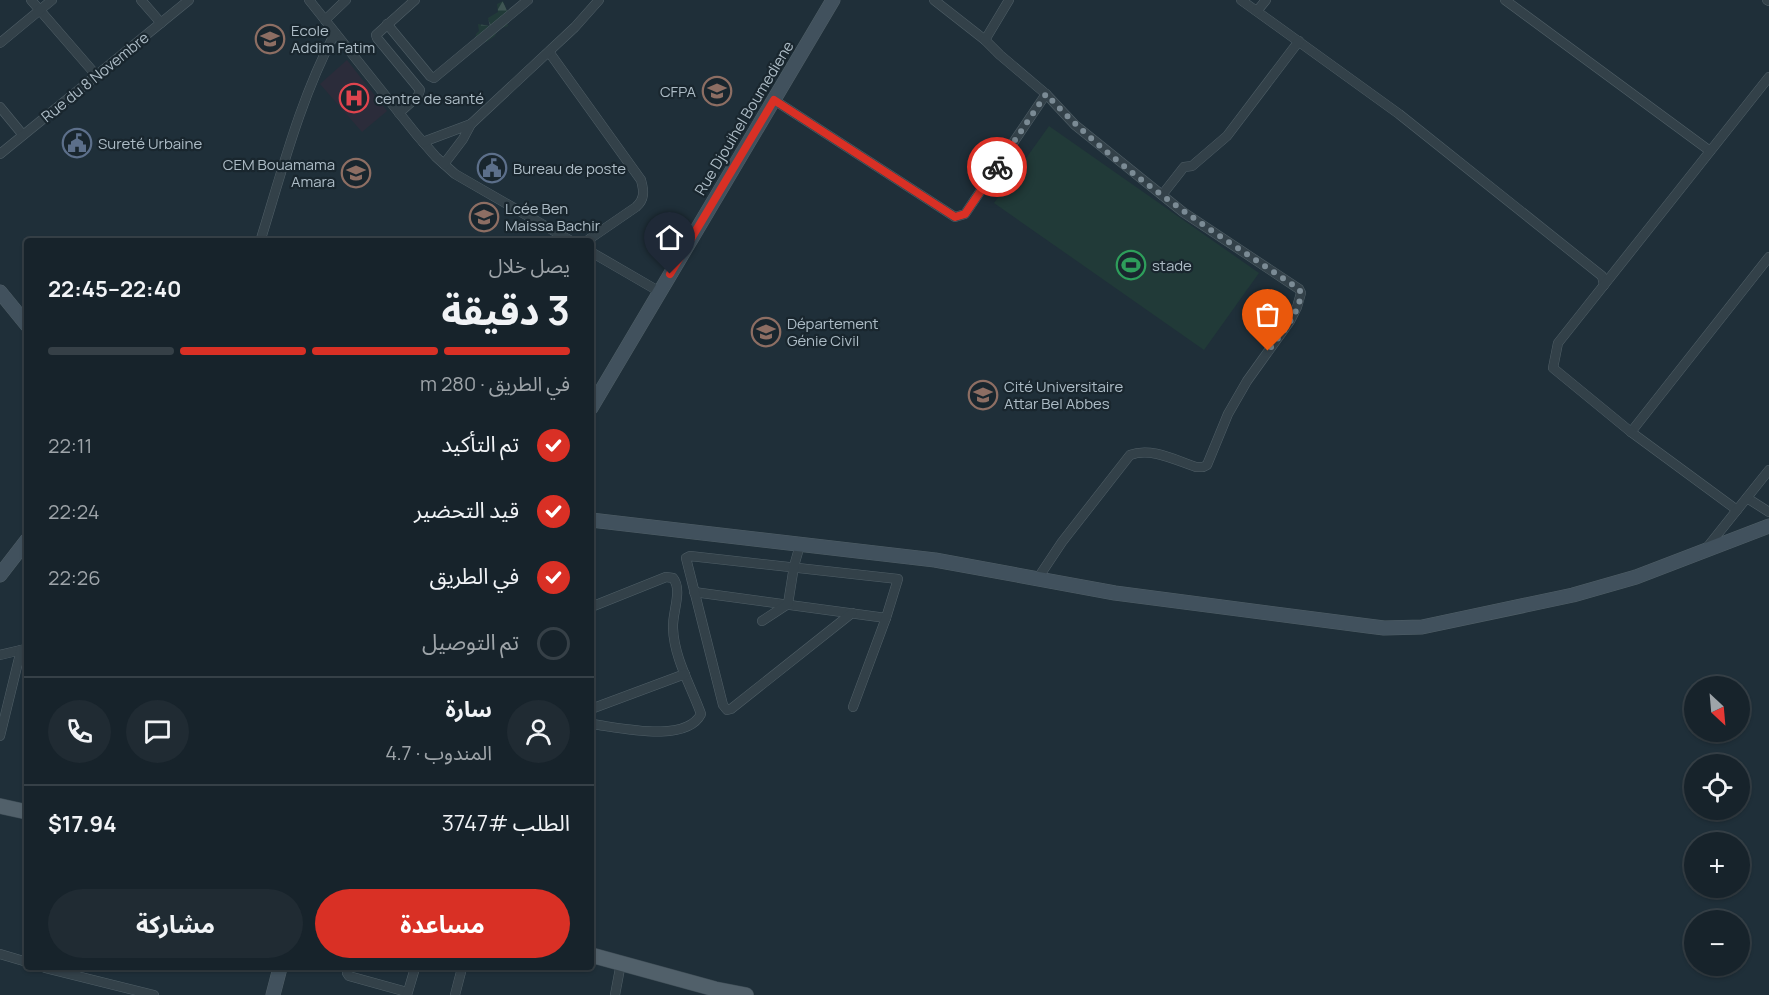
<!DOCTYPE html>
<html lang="ar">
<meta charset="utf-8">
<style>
:root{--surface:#17232b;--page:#202b33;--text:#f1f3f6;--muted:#9ea4a9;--line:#364047;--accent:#d93025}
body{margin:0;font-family:Manrope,"Noto Sans Arabic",sans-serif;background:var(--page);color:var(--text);direction:rtl;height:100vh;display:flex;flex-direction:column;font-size:22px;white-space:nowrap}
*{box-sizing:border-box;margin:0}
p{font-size:20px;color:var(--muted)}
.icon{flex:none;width:33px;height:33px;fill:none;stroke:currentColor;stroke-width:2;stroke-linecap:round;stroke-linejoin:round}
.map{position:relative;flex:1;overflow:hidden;direction:ltr}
.drawer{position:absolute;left:24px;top:238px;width:570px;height:732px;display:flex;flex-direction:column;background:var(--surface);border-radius:6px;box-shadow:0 2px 4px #0004,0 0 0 2px var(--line);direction:rtl}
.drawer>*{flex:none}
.needle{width:39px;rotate:154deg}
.fabs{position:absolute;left:1684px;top:676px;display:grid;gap:12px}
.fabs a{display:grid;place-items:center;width:66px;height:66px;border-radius:50%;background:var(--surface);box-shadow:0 2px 4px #0004,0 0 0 2px var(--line);font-size:30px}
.pin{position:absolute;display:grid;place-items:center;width:51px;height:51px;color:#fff;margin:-62px -26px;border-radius:50% 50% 50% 0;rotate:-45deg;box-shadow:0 0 6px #0007}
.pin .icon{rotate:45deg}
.courier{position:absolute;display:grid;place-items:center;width:60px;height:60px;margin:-30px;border:4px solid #d93025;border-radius:50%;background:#fff;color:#222;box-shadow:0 2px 8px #0007}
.headline em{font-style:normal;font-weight:700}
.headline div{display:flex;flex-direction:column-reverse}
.headline{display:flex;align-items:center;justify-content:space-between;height:102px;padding:0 24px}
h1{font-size:39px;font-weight:700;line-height:45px}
.bar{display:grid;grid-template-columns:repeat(4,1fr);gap:9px 6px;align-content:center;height:72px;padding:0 24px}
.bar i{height:8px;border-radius:4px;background:var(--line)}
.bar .on{background:var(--accent)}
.bar p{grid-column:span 4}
.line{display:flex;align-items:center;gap:15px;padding:0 24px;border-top:2px solid var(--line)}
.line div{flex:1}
.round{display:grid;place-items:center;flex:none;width:63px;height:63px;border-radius:32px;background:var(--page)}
ol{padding:0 24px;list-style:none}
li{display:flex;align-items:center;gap:18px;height:66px}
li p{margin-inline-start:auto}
li .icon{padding:6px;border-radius:50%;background:var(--accent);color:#fff;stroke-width:4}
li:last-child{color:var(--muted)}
li i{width:33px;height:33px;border:3px solid var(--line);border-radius:50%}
.cta{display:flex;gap:12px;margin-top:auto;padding:12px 24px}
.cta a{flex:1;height:69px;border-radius:36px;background:var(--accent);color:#fff;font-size:24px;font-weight:700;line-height:69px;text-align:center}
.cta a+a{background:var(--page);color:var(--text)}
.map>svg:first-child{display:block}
.medical{fill:#2b2c3a}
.forest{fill:url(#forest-firs)}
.green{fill:#213a38}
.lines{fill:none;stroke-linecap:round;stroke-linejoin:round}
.street-casing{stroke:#505f67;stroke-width:10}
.secondary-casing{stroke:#505f67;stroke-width:15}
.primary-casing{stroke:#3c4a53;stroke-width:16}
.street{stroke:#334149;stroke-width:9}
.secondary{stroke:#41515d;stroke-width:14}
.primary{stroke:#51606a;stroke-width:15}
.done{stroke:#7b8b95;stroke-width:6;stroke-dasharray:0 10.8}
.route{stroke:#d93025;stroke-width:8}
.labels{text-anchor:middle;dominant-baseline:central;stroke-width:4.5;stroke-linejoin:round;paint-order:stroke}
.poi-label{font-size:15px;fill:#adbcc6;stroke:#19262e;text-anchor:start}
.street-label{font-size:15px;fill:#adbcc6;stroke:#19262e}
</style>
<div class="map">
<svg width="1769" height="995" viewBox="0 0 1769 995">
<defs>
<pattern id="forest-firs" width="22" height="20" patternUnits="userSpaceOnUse" patternTransform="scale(1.5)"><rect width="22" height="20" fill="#213a38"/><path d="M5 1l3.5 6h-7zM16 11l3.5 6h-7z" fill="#3f5553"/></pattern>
</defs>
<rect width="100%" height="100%" fill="#1f2f39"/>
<path class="medical" d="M347,60L387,111L362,132L320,84Z"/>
<path class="forest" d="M503,1L507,11L517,4L504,17L508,26L498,29L495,36L486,42L475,41L476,34L479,31L478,24L490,26L488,18L498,12L497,4Z"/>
<path class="green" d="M1049,126L1259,273L1204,350L994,203Z"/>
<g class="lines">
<g class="street-casing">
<g id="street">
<path d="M31,0L96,75"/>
<path d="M141,0L161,23"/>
<path d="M309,0L416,134L436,157L455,174L573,242"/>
<path d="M934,0L985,40L1000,55L1046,94L1075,125L1183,212L1299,289L1301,293L1297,307L1290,321L1247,381L1228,414L1207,465L1203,467H1196C1175,460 1151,447 1130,455L1062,542L1038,578"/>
<path d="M1241,0L1399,114L1602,276L1604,285"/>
<path d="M1505,0L1710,151"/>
<path d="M1767,0L1769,1"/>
<path d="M1257,11L1266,0"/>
<path d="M325,20L346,0"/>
<path d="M387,24L430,76L434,78L528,0"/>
<path d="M985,40L1009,0"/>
<path d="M0,43L52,0"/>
<path d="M549,52L641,180C644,191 645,199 636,207L585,242"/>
<path d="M774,100L955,217L965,214L1046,94"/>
<path d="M0,107L23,135"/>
<path d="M399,113L418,96L420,90L377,38L376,35L415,0"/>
<path d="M471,124L575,27L599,0"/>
<path d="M423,142L471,124L463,139L444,164"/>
<path d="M0,154L189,0"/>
<path d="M1162,195L1184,167L1192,166L1227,136L1299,41"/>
<path d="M260,242C282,171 300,99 335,33"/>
<path d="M591,252L660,292"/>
<path d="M1631,432L1769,257"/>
<path d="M1747,498L1769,512"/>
<path d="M1737,510L1631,432L1553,368L1558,343L1769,77"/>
<path d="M1705,550L1769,470"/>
<path d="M694,592L886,618"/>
<path d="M591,607L666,577L673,578C683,590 672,613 673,628C674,658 691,686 701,714C686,744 618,727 591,724"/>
<path d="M852,613L731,709L727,710L723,705L686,558L690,556L898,579L886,618L853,707"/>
<path d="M762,621L788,604L794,566L800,545"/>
<path d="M0,655L25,649"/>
<path d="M591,709L685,674"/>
<path d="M0,736L21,650"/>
<path d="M0,954L27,962"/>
<path d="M45,968L154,995"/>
<path d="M348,968L347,973L349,976L407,992"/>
<path d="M407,995L415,968"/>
<path d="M455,995L462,968"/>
<path d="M615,995L621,963"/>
</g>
</g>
<g class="secondary-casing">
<g id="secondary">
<path d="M0,292L27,325"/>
<path d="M591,408L833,0"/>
<path d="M591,520L935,560L1115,593L1368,626L1384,628L1422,627L1573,595L1636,577L1769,526"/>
<path d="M0,575L27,540"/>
<path d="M273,995L280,968"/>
</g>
</g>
<g class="primary-casing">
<g id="primary">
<path d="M0,806L27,812"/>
<path d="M591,955L715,989L746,995"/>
</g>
</g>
<use href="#street" class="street"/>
<use href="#secondary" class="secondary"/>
<use href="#primary" class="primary"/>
</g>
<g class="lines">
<path class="done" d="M997,167L1046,94C1118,172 1211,230 1299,289L1301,293C1299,315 1281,334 1268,351"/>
<path class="route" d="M670,274L774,100L955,217L965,214L997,167"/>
</g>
<defs>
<g id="school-ring" transform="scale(1.5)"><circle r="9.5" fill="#19262e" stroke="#8d6e63" stroke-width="1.5"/><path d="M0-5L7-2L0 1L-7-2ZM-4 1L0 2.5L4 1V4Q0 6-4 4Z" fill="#8d6e63"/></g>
<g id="university-ring" transform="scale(1.5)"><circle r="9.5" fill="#19262e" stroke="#8d6e63" stroke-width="1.5"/><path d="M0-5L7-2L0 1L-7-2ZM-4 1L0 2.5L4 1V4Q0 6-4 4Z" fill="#8d6e63"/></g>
<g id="hospital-ring" transform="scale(1.5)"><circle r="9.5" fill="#19262e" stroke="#e0444e" stroke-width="1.5"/><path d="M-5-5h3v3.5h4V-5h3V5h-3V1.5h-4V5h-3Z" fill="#e0444e"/></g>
<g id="civic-ring" transform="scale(1.5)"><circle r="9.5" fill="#19262e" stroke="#5c6f8a" stroke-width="1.5"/><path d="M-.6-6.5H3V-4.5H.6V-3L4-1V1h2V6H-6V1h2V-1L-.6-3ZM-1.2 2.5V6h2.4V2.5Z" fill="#5c6f8a"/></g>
<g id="stadium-ring" transform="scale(1.5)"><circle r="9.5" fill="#19262e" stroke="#2e9e5b" stroke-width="1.5"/><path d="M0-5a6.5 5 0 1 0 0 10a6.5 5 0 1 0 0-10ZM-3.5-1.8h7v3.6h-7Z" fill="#2e9e5b"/></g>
</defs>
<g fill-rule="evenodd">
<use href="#school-ring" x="270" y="39"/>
<use href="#university-ring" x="717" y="91"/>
<use href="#hospital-ring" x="354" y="98"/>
<use href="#civic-ring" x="77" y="143"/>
<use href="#civic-ring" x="492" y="168"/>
<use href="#school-ring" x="356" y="173"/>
<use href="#school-ring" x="484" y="217"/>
<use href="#stadium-ring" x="1131" y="265"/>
<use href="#university-ring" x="766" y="332"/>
<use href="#university-ring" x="983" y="395"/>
</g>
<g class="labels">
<g class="poi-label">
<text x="291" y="30">Ecole<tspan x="291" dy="17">Addim Fatim</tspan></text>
<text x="696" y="91" text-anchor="end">CFPA</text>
<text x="375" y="98">centre de santé</text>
<text x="98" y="143">Sureté Urbaine</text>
<text x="335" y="164" text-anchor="end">CEM Bouamama<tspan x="335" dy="17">Amara</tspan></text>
<text x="513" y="168">Bureau de poste</text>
<text x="505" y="208">Lcée Ben<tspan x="505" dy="17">Maissa Bachir</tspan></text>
<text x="1152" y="265">stade</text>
<text x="787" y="323">Département<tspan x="787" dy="17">Génie Civil</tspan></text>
<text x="1004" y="386">Cité Universitaire<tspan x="1004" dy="17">Attar Bel Abbes</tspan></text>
</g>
<g class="street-label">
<text transform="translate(95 77) rotate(-39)">Rue du 8 Novembre</text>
<text transform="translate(744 118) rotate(-59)">Rue Djouihel Boumediene</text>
</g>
</g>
</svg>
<div class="fabs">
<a><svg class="needle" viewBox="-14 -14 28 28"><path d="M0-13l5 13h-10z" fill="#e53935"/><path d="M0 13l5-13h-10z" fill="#9ea4a9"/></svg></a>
<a><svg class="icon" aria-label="locate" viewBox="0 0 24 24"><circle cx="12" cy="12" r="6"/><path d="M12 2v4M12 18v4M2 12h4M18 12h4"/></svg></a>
<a>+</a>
<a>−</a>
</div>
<div class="pin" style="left:1268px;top:351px;background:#ea580c"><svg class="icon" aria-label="bag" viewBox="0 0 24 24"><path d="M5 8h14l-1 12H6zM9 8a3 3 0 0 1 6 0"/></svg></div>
<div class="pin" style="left:670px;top:274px;background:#1f2937"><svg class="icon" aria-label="home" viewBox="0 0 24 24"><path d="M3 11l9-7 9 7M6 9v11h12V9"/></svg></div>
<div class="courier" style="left:997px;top:167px"><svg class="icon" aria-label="bike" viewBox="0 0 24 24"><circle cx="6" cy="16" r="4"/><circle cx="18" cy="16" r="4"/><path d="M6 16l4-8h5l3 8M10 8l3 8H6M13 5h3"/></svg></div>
<section class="drawer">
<div class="headline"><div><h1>3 دقيقة</h1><p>يصل خلال</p></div><em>22:40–22:45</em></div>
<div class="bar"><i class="on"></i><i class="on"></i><i class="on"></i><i></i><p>في الطريق · 280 m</p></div>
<ol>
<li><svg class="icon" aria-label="check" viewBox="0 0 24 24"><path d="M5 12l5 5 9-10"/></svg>تم التأكيد<p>22:11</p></li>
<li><svg class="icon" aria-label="check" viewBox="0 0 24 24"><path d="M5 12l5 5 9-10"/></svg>قيد التحضير<p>22:24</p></li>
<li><svg class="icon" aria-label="check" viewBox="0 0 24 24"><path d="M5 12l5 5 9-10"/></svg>في الطريق<p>22:26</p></li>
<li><i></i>تم التوصيل</li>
</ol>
<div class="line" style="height:108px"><a class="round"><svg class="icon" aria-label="person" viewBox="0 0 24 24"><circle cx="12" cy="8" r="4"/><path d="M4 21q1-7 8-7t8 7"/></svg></a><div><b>سارة</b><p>المندوب · 4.7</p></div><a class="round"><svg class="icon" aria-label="chat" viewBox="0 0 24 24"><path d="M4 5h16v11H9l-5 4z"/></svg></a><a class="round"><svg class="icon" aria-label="phone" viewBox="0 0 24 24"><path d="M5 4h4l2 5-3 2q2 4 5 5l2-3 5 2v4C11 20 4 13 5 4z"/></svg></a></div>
<div class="line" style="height:78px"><div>الطلب #3747</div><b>$17.94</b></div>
<div class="cta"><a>مساعدة</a><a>مشاركة</a></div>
</section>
</div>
